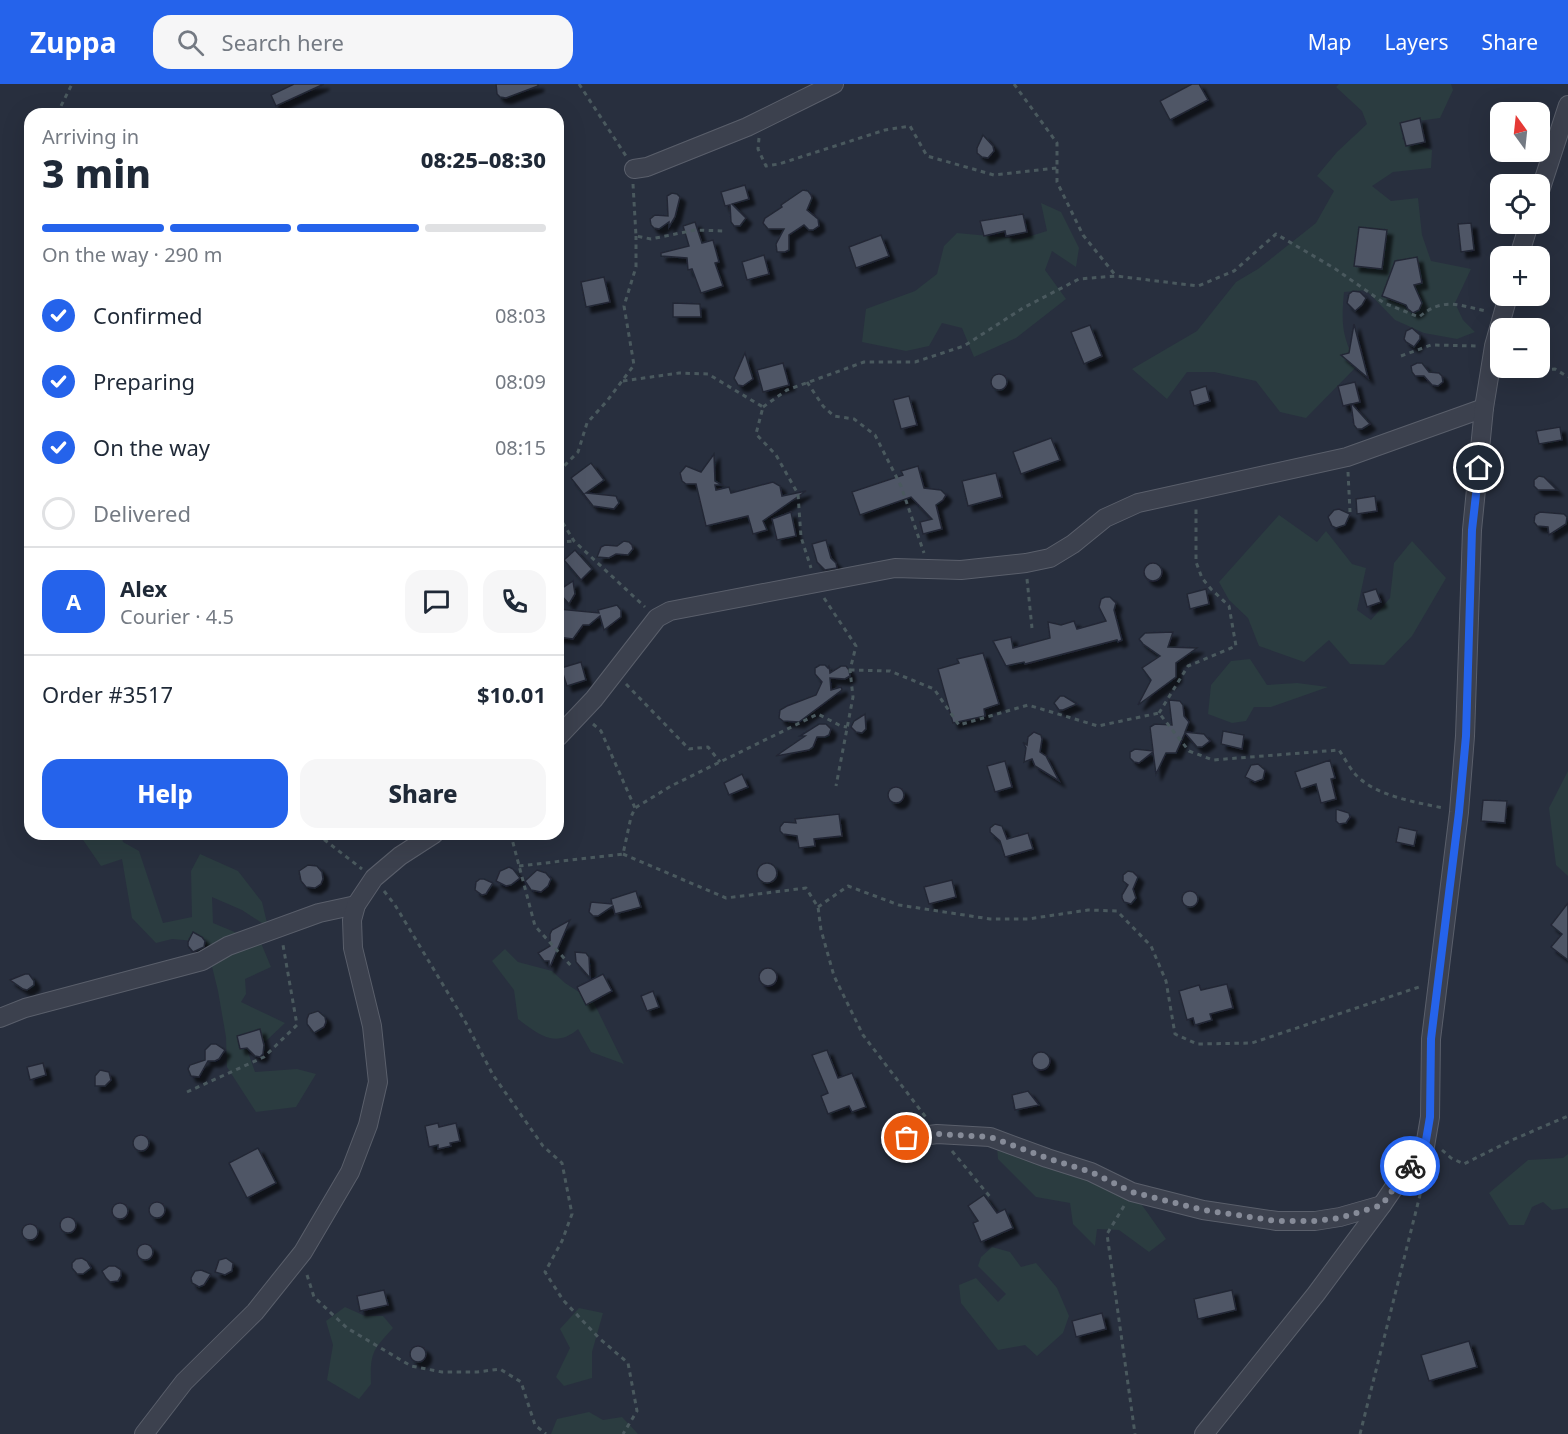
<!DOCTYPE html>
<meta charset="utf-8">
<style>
:root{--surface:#fff;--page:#f6f6f7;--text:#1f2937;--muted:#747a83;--line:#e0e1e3;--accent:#2563eb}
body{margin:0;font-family:"Noto Sans",sans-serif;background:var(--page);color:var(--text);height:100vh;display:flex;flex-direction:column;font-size:22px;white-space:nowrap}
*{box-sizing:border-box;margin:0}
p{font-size:20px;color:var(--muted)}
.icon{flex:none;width:33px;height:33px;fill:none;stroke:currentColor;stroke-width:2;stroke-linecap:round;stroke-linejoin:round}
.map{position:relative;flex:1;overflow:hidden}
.drawer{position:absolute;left:24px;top:24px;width:540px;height:732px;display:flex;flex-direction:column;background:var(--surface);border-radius:18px;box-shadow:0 6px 24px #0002}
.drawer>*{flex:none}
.needle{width:39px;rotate:345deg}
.tools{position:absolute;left:1490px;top:18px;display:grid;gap:12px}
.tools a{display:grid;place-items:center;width:60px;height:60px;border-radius:12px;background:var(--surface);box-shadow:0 6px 24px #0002;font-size:30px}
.pin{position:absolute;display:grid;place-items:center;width:51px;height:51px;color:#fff;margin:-26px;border:3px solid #fff;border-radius:50%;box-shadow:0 2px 6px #0007}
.courier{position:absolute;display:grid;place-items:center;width:60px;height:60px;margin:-30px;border:4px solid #2563eb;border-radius:50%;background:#fff;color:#222;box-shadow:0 2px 8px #0007}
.summary em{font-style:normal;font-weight:800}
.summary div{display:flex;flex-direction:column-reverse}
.summary{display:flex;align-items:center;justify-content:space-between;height:102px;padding:0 18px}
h1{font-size:39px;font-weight:800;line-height:45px}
.bar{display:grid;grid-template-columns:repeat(4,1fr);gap:9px 6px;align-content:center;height:72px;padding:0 18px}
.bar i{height:8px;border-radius:4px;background:var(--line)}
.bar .selected{background:var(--accent)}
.bar p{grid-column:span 4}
.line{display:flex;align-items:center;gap:15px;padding:0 18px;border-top:2px solid var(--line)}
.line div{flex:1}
.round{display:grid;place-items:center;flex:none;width:63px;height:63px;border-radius:18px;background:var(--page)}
ol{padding:0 18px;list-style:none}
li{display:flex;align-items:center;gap:18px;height:66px}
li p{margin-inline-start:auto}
li .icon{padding:6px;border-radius:50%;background:var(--accent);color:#fff;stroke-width:4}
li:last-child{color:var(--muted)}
li i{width:33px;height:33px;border:3px solid var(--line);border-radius:50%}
.primary-button{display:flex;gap:12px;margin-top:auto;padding:12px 18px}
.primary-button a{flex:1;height:69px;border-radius:18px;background:var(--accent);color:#fff;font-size:24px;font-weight:800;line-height:69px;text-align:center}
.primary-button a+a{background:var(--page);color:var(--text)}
header{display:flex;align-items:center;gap:36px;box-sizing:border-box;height:84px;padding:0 30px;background:var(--accent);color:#fff}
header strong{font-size:28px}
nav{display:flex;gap:33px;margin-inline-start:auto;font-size:21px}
.search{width:420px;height:54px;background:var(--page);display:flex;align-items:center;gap:15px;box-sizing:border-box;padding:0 21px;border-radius:18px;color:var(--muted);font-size:22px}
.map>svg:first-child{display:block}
.green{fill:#2b3c40}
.building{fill:#4f5666;stroke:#232835;stroke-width:1.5;filter:url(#shadow)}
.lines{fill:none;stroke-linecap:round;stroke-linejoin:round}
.minor-casing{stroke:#5a5f6b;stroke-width:20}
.path{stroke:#4a595e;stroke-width:3;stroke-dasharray:4.5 4.5;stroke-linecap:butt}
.minor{stroke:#3c414e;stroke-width:18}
.done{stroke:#868b98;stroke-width:6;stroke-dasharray:0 10.8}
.route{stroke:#2563eb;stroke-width:8}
</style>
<header>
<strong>Zuppa</strong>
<div class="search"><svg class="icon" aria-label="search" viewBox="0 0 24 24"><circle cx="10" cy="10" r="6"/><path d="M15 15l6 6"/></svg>Search here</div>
<nav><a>Map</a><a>Layers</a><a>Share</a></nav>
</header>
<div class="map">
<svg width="1568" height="1350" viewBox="0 0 1568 1350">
<defs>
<filter id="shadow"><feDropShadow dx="5.5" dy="5.5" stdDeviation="1.5" flood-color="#0009"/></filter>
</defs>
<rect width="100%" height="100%" fill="#282f3e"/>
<g class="green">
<path d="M1339,0H1451L1453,6L1440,34L1411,38L1402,55L1432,66L1431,84L1393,88L1372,102L1391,117L1418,114L1422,151L1431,177L1471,185L1455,219L1463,236L1475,248L1457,255L1424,249L1395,236L1366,206L1344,208C1341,241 1342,252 1357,282L1306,334L1280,328L1256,297L1214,288H1187L1167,315L1132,285L1197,247L1236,198L1258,185L1316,139L1334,107L1317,92L1337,68L1367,40L1362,27L1336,3Z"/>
<path d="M1041,119L1061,128L1079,164L1076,183L1052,167L1045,186L1066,215L1016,254L974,273L962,244L942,239L929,262L906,267L862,258L866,225L915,207L937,190L944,162L957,149L1021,155L1047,147Z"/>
<path d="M1279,431L1317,458L1326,447L1352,480L1366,484L1357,526L1371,536L1390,514L1394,479L1412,457L1446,494L1412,552L1384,581L1350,580L1329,556L1304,578L1259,562L1248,534L1229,516L1219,498Z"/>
<path d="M1250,575L1267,601L1297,599L1328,603L1271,623H1254L1246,637L1232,639L1208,630L1211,601L1231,577Z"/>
<path d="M1568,687V792L1556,781L1549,724Z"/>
<path d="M79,750H121L123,758L139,767L163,839L192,833L191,787L200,770L238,787L262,818L268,843L242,826L212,813L213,839L261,859L271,883L245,895L246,910L241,918L285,939L266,957L243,954L255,988L297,985L316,990L296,1023L256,1028L227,983L226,953L218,907L206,858L172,855L156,859L132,834L122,775L101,782Z"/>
<path d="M505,865L518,878L552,887L565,899L593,917L624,980L591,968L578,945C555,965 538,950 518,935L514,906L492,877Z"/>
<path d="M997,1063L1071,1087L1142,1121L1166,1155L1149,1168L1119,1146L1097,1145L1095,1162L1073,1140L1070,1119L1036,1113L998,1075Z"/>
<path d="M1568,1070V1124L1552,1126L1543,1118L1532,1123L1524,1141H1509L1489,1109L1528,1076L1563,1074Z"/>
<path d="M992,1163L1010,1168L1021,1183L1036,1179L1057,1204L1069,1232L1063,1249L1037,1272L1025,1261L998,1266L961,1219L959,1201L976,1194L998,1218L1006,1210L978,1182L981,1173Z"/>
<path d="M345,1223L365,1232H383L393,1244C372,1267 370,1269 371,1300L359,1315L327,1296L333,1261L326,1237Z"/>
<path d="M579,1224L603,1229L592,1268V1294L564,1302L556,1293L570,1264L560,1245Z"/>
<path d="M589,1328L603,1336L622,1333L638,1350H551L557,1335Z"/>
</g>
<g class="building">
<path d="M294,0H324L276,22L271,11Z"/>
<path d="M496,0H538V2L506,14L500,13L497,10Z"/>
<path d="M1192,0H1199L1208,16L1170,36L1160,17Z"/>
<path d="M1420,34L1425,58L1406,62L1400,39Z"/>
<path d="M983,51L993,62L994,67L988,74L982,73L977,69V64Z"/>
<path d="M745,101L749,115L732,120L746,134L740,142H734L731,138L730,121L725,122L721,108Z"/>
<path d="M803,106L808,107L811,111L812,114L807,126L818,135L819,142L813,146H809L804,141L789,151V166L785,168H777L776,160L784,145H768L763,139L765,134L782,123L781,121Z"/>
<path d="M672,109L677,110L680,113L675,133L669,143V138L659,145L654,144L651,141L650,135L655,131L668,132L667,112Z"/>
<path d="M1023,130L1027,148L1006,152L1005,147L984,152L980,137Z"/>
<path d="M695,138L702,159L713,156L719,178L715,179L723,202L701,209L692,185L688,186L687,174L661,172V169L689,162L683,142Z"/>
<path d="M1471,139L1474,166L1461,168L1458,140Z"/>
<path d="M1359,143L1387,146L1382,185L1354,182Z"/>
<path d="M881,151L889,172L856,184L849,163Z"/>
<path d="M764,171L769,190L747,196L742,178Z"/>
<path d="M1417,173L1422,199L1414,201L1422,219L1419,226L1413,229L1408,225L1406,221L1382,212L1395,177Z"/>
<path d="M604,193L610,218L586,223L581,198Z"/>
<path d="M1353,207L1360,208L1366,214L1362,221L1355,227L1347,219L1349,210Z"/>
<path d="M673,219L700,220L701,233H673Z"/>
<path d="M1354,240L1368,294L1341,271L1349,269Z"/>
<path d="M1090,241L1102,272L1084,280L1071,248Z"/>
<path d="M1412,244L1420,251V255L1414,263L1406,258L1404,255L1406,247Z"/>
<path d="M745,269L753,295L743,302L738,301L734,294Z"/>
<path d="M783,279L789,301L763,308L757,286Z"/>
<path d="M1417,279H1422L1429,288L1439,289L1442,292L1443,298L1438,302L1432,301L1424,292H1415L1412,288L1411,282Z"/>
<circle cx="999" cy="298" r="8"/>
<path d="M1355,298L1360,318L1352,320L1370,340L1362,345H1357L1354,341L1351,320L1343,322L1338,302Z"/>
<path d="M1206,302L1210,317L1194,322L1190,307Z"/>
<path d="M909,312L917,341L901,345L893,316Z"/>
<path d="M1560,343L1562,356L1539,360L1536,347Z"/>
<path d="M1051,354L1060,376L1021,390L1013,368Z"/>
<path d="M714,370L715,397L722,401H715L716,406L729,403L731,409L773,398L780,402L782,412L806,407L763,437L767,446L753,450L748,432L706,442L696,400H686L682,397L680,389L686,382L701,388Z"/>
<path d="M591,379L604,396L586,409L616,412L619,419L614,425L593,422L571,394Z"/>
<path d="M918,382L924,404L941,406L946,411L943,416L936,421L942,445L923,450L920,438L932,435L911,413L860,431L852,408L903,391L901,387Z"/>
<path d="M996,389L1002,413L968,422L962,397Z"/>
<path d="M1539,392L1544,393L1557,406H1538L1534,402V396Z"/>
<path d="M1375,412L1377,427L1357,430L1356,415Z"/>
<path d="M1339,425L1350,430L1345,441L1336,444L1332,442L1328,433L1334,426Z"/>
<path d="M791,428L796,452L777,456L772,435Z"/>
<path d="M1540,428L1564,430L1567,433L1566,440L1549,451L1548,443L1537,442L1534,438L1535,431Z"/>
<path d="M826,456L831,474L836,479L837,484L825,486L817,478L812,460Z"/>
<path d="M624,457L629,458L632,461L633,465L628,471L616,470L609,474L597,473L601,463L605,461L617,462Z"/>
<path d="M575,466L592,485L581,496L564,476Z"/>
<circle cx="1153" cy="488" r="9"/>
<path d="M573,497L575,510L569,520L561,511V505Z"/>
<path d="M1206,505L1209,520L1190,525L1187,510Z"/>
<path d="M1376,505L1381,518L1367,523L1363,509Z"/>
<path d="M1105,513H1110L1116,519L1114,526L1122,556L1118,558L1117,556L1025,580L1024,578L1006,582L993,557L1011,553L1013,564L1050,554L1048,538L1061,541L1074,537L1077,545L1106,537L1099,523L1101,515Z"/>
<path d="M617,521L621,526V533L604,546L600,532L589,541H583L573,555L558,553V525L599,529L598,526Z"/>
<path d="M1173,548L1168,563L1197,564L1176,579V593L1138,621L1151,596L1142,584L1160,572L1143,560L1139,555L1145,549Z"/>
<path d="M983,569L999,620L984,625L985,632L953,639L938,585L959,579L957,575Z"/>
<path d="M581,578L586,596L567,602L561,584Z"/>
<path d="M820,581H825L828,584L829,581L830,589L841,582H846L849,586L850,592L845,595L830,594L831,606L841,603L842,606L799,638L783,637L779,634L780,626L787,622L816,611L822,598L815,590V584Z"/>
<path d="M1060,612H1064L1077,620L1063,626H1059L1054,619Z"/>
<path d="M1169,616L1180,617L1183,621L1184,632L1189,638L1185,648L1204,650L1210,657L1202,663H1197L1185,649L1176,669H1166L1156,690L1153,668L1139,679L1134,678L1130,674V668L1135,665L1153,667L1150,643L1155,640L1172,641Z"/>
<path d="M865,630L866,645L862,649L856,648L851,643L854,637Z"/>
<path d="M819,640H826L831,645L829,651L825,653H817L813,663L809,666L776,672L805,652H800Z"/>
<path d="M1223,647L1244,651L1242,665L1221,660Z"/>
<path d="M1034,648L1041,651L1042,655L1040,668L1046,672L1059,697L1035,682L1032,675L1024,678L1026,664L1023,658L1027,661L1028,653Z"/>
<path d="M1330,676L1335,694L1331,695L1336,715L1321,719L1316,700L1301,705L1295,688Z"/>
<path d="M1005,677L1012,703L995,708L987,682Z"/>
<path d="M1258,680L1265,686L1263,695L1255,698L1245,693L1251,681Z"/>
<path d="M742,690L748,703L729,711L724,699Z"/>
<circle cx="896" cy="711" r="8"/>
<path d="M1483,716L1507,717L1505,739L1481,737Z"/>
<path d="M1336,725L1349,729L1350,733L1346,739L1339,740L1336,737Z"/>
<path d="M839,730L842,752L814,755L815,762L799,764L797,752L783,750L780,747V743L784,738L796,739L795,735Z"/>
<path d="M995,740L1002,742L1007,755L1028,749L1033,765L1005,773L1000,757L990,748V744Z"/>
<path d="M1399,743L1417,747L1414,762L1396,758Z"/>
<circle cx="767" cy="789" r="10"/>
<path d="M308,781L317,782L322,788L323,795L321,800L315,804L306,803L301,797L299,787Z"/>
<path d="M509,783L513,785L520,794L511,801L506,802L496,797L500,787Z"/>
<path d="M537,786L546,789L551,795L548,802L541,808L531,806L525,797Z"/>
<path d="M1128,787L1133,788L1138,793L1133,805L1136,814L1131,820L1124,818L1122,814V811L1128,801L1123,797V791Z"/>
<path d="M480,795H484L493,799L486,810L482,811L475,806L476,798Z"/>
<path d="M952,796L956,813L929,820L924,803Z"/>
<path d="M636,807L641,823L615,830L613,822L598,832H593L589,828L591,818L612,820L611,815Z"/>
<circle cx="1190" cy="815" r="8"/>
<path d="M1568,819V876L1551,863L1562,850L1551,841Z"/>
<path d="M570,836L550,883H549V877H544L538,869L550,862V850L552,846Z"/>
<path d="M193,848L202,853L205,857L204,863L193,868L188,862V858Z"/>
<path d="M575,868L586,869L589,873L590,894L576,878Z"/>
<circle cx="768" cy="893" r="9"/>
<path d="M25,890H29L34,897V901L27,906L23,905L10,896Z"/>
<path d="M603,890L612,907L586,921L577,903Z"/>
<path d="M1227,900L1233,924L1210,930L1212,936L1195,941L1193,934L1187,936L1179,907L1199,901L1201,906Z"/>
<path d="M653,907L659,923L647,927L641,912Z"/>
<path d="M318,927L325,933L326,938L324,943L314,949L307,940V935L309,930Z"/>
<path d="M260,945L264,961L263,970L260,973L255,972L247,964L240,965L237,952Z"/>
<path d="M211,960H216L225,966L219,975L215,977H208L199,993L191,992L188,985L190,981L205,976V966Z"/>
<path d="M827,966L838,994L852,989L866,1023L852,1028L849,1022L828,1030L821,1012L828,1009L812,971Z"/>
<circle cx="1041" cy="977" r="9"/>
<path d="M43,979L46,991L30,996L27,983Z"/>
<path d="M100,986L109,988L111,996L105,1002H95V992Z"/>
<path d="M1028,1007L1039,1021L1015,1026L1012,1011Z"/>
<path d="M438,1039L439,1043L456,1039L460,1057L450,1059L451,1062L438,1065V1061L429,1063L425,1042Z"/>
<circle cx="141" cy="1059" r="8"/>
<path d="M258,1064L276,1099L247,1114L229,1079Z"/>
<path d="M984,1111L997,1129L1005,1125L1013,1144L981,1158L973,1139L978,1137L968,1122Z"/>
<circle cx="157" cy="1126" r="8"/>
<circle cx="120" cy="1127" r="8"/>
<circle cx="68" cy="1141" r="8"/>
<circle cx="30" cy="1148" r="8"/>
<circle cx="145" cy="1168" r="8"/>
<path d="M82,1174L87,1177L91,1184L83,1190H77L72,1184V1179L76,1175Z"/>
<path d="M226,1174L233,1179L232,1187L225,1191L215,1188L219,1176Z"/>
<path d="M109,1182H115L121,1186V1192L118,1197L110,1198L106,1194L102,1187Z"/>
<path d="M201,1186L211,1190L204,1201L199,1203L192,1199L191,1194L195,1187Z"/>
<path d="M384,1206L388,1221L360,1227L357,1212Z"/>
<path d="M1232,1206L1236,1226L1198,1235L1194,1215Z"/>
<path d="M1102,1229L1106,1245L1076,1253L1072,1237Z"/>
<path d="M1469,1257L1477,1283L1429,1297L1421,1271Z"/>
<circle cx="418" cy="1270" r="8"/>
</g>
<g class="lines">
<g class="minor-casing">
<g id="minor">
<path d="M634,85L647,83L747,43L834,0"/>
<path d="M1539,110L1568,21"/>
<path d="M1519,172L1529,140"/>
<path d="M558,653L594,615L657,534L670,527L895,484L961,486L1026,479L1050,474L1073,460L1105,434L1138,419L1347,373L1484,324"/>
<path d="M0,934L25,924L202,877L228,862L319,829L356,821"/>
<path d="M907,1054L937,1050L990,1053L1047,1074L1091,1088L1132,1108L1203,1126L1277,1137H1315L1340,1133L1382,1121"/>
<path d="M144,1350L184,1298L255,1228L303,1168L350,1088L368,1041L378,998L372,942L353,864L352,836L356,821L374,794L400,772L434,750"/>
<path d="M1204,1350L1316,1210L1382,1121L1404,1089L1424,1068L1430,1033L1431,955L1459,728L1465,652L1472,446L1484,324L1494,262L1508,212"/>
</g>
</g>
<g class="path">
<path d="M579,0L626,72"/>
<path d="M1014,0L1057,59V98L1083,151L1116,192"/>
<path d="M57,30L72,0"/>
<path d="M759,54L758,65L766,82L779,80L885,46L910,42L927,72L994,91L1057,84"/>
<path d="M633,100L636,152L651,155L695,146L725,147"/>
<path d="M30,141L25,155L30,175"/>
<path d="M1401,272L1431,261L1478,262"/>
<path d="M1507,287L1555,285L1568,293"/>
<path d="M623,297L679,289L708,290L763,323L756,350L776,371L798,410L801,453L811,484"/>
<path d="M807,298L823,322L834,332L854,335L875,351L901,402L924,469"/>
<path d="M763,323L787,306L864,278H915L964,262L1023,224L1079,195L1116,192L1198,202L1234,187L1276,150L1334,184L1384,219L1419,233C1443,213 1458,221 1486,227"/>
<path d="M558,388L578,368L587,339L607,317L634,281L624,222L636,183V152"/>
<path d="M1348,388L1350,428"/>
<path d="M558,431L574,457L645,523"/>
<path d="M558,458L574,457"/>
<path d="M1027,495L1032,544"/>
<path d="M824,514L856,562L850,586L853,613L836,702"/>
<path d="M850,586L890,587L934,605L959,641L1028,621L1098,642L1159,629L1189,667L1213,676L1339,666C1344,673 1349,683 1355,690C1375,712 1415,718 1443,724"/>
<path d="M626,600L689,665L708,663L720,678"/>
<path d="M1159,629L1188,582L1236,562L1229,522L1211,505L1202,494L1196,478V422"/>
<path d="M593,640L601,647L635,724"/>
<path d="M317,750L362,785"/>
<path d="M509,750L512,755L535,842L573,884"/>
<path d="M623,770L726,814L806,804L818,823L821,846L834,892L863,951L928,1036"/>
<path d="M519,782L623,770L631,733L635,724L671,702L818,630L841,642L847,643"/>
<path d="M384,807L395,821L466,939L493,991L543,1062L562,1079L572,1130L562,1157L545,1188L563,1216L599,1254L628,1279L637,1327L623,1350"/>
<path d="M818,823L848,802L899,821L990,835H1028L1088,826L1117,827L1151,862L1166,897L1175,950L1197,960L1252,959L1422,902"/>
<path d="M187,1008L264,973L297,941L283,861"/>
<path d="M1442,1066L1451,1074L1464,1080L1512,1056L1568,1032"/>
<path d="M952,1067L991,1114"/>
<path d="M1124,1122L1107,1150L1135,1350"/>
<path d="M307,1191L314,1213L347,1244L411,1282L442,1288H477L500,1285L521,1298L535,1341L546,1350"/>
<path d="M1360,1350L1421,1107L1422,1095"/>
</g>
<use href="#minor" class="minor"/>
</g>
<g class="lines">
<path class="done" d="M907,1054L937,1050L990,1053L1047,1074L1091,1088L1132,1108L1203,1126L1277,1137H1315L1340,1134L1382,1121L1410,1082"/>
<path class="route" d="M1410,1082L1424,1068L1430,1033L1431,955L1459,728L1466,652L1472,446L1479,384"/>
</g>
</svg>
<div class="tools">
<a><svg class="needle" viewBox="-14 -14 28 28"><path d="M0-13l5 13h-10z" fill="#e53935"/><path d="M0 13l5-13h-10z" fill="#747a83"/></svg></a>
<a><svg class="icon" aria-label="locate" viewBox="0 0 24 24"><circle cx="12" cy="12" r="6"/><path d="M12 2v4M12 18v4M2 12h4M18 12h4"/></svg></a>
<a>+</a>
<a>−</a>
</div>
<div class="pin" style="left:907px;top:1054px;background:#ea580c"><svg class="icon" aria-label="bag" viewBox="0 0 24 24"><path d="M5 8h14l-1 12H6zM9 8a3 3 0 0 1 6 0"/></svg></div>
<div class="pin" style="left:1479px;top:384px;background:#1f2937"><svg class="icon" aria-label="home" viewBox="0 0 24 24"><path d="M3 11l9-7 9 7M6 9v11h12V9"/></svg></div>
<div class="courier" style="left:1410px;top:1082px"><svg class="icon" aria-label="bike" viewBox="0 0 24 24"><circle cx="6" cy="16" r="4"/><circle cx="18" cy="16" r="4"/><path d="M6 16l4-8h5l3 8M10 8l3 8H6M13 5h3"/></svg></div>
<section class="drawer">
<div class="summary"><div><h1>3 min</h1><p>Arriving in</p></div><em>08:25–08:30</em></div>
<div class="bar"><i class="selected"></i><i class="selected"></i><i class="selected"></i><i></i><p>On the way · 290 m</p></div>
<ol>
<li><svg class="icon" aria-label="check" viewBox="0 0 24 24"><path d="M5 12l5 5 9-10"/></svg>Confirmed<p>08:03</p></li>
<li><svg class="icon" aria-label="check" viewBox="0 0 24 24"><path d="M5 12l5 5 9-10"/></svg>Preparing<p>08:09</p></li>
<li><svg class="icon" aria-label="check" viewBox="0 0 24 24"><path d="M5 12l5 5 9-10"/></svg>On the way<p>08:15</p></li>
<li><i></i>Delivered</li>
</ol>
<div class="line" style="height:108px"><b class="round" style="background:var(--accent);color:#fff">A</b><div><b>Alex</b><p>Courier · 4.5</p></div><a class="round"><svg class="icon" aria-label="chat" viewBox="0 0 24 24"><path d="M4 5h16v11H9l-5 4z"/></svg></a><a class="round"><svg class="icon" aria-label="phone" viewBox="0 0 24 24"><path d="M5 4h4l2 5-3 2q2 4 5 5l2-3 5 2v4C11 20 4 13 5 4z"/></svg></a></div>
<div class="line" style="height:78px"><div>Order #3517</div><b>$10.01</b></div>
<div class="primary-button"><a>Help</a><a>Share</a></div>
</section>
</div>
